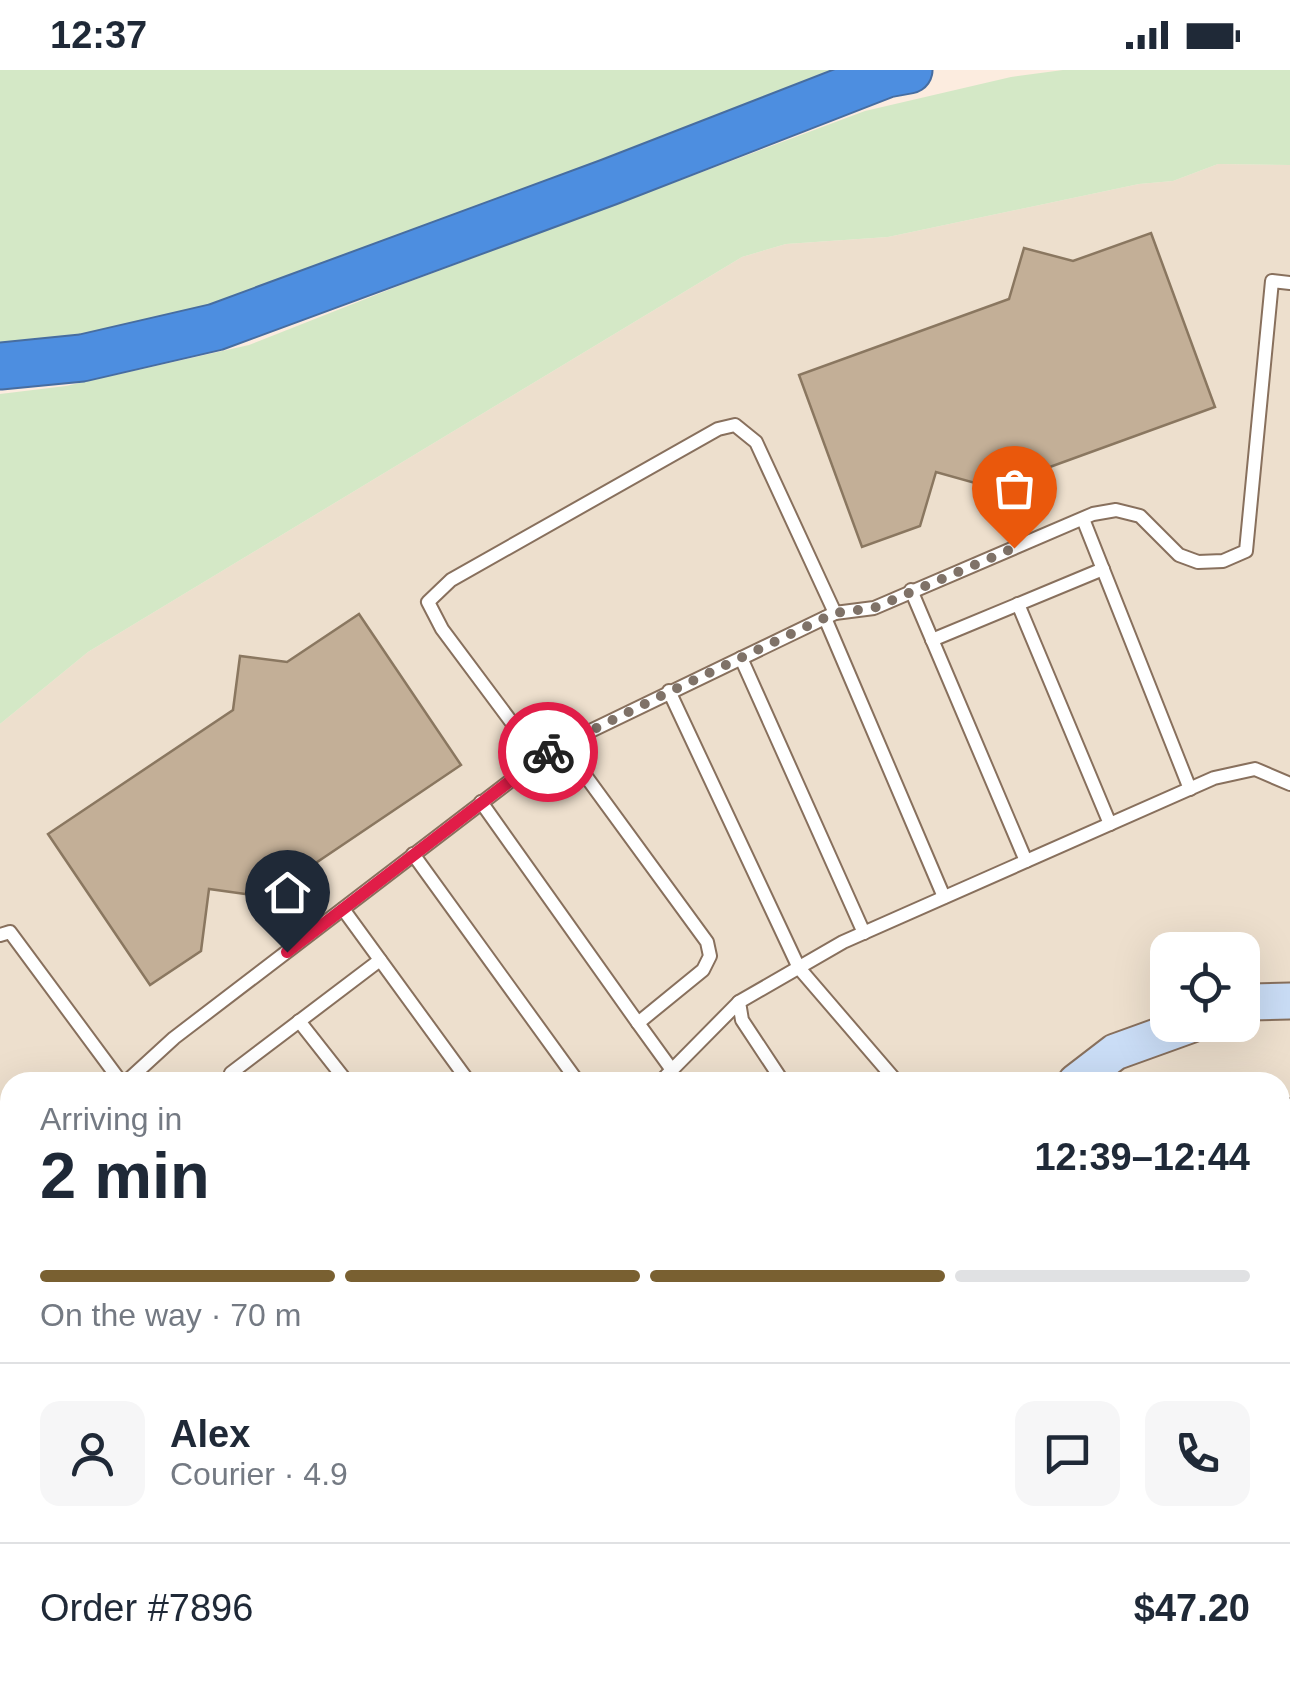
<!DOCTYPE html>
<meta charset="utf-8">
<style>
:root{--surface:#fff;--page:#f6f6f7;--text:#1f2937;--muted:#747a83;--line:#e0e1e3;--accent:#796031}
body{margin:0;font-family:Arial,sans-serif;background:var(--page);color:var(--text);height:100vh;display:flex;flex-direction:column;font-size:38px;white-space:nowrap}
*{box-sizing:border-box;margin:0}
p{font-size:32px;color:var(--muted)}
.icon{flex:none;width:55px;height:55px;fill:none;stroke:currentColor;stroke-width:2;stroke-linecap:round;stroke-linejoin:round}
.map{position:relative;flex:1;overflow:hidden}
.panel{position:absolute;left:0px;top:1002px;width:1290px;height:622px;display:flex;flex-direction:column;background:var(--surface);border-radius:30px 30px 0 0;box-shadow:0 10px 40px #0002}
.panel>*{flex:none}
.controls{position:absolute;left:1150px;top:862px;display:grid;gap:20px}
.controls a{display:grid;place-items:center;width:110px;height:110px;border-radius:20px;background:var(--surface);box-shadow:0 10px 40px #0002;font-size:50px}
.pin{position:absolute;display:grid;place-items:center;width:85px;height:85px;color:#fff;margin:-102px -42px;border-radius:50% 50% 50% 0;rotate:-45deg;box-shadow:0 0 10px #0007}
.pin .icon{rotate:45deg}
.courier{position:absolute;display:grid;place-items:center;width:100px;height:100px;margin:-50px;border:8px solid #e11d48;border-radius:50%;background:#fff;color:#222;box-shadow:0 2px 12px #0007}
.overview em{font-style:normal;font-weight:800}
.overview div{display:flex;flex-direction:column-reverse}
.overview{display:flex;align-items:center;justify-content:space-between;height:170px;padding:0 40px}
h1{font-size:65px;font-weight:800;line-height:75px}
.bar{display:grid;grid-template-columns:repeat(4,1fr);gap:15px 10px;align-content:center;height:120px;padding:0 40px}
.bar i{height:12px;border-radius:8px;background:var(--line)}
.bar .active{background:var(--accent)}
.bar p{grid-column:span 4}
.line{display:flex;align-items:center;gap:25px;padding:0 40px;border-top:2px solid var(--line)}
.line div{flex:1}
.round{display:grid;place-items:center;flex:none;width:105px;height:105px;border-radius:20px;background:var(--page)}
.status{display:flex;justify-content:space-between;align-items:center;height:70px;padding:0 50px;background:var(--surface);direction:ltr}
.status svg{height:28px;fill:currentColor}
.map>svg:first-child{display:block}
.commercial{fill:#eddfcd;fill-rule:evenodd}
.green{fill:#d4e8c6}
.building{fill:#c3af97;stroke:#8a7760;stroke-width:2.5}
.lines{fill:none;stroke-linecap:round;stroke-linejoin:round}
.lane-casing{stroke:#88705d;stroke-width:16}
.secondary-casing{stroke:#88705d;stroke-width:39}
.highway-casing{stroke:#476da0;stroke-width:49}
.lane{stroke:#fff;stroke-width:12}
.secondary{stroke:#caddf6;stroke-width:35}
.highway{stroke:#4d8ee0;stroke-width:45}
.done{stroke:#7f7268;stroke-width:10;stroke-dasharray:0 18}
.route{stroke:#e11d48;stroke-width:12}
</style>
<div class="status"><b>12:37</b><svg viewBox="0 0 49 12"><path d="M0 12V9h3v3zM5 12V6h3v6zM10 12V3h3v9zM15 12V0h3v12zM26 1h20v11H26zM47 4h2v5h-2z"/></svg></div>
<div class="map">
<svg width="1290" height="1624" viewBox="0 0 1290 1624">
<rect width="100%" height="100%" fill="#fcecdf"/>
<path class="commercial" d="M1218,94L1290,95V1422H1280V1012H10V1615H887V1624H0V654L88,582L742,187L786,174L888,167L1139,114L1173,111ZM1168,880H1242V955H1168Z"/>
<g class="green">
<path d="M0,0H875L294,219L0,286Z"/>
<path d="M1063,0H1290V95L1218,94L1173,111L1139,114L888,167L786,174L742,187L88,582L0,654V324L66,316L249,275L406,213L865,41L1011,7Z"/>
</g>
<g class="building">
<path d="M1151,163L1215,337L1036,402L1029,428L936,402L920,456L862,477L799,305L1009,229L1024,178L1073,191Z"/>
<path d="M359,544L461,695L301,803L297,831L209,819L201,881L150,915L48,764L233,640L240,586L287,592Z"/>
<path d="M1280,1218L1290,1219V1399H1280Z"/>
<rect x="1283" y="1521" width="7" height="47"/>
<path d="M537,1615H753L754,1616L745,1624H537Z"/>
<path d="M1090,1615H1150L1156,1624H1096Z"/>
</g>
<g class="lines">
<g class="lane-casing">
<g id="lane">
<path d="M1083,449L1190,719"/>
<path d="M911,520L1026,791"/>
<path d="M1018,534L1110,754"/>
<path d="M825,548L944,827"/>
<path d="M932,570L1103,499"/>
<path d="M741,588L864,863"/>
<path d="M669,621L799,898L897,1012"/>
<path d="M563,675L707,872L710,886L703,900L638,953L672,1000"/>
<path d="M539,689L551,680L835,543"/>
<path d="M481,732L638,953"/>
<path d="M413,784L578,1012"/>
<path d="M343,839L469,1012"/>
<path d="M0,865L10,862L121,1012"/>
<path d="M299,951L347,1012"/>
<path d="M126,1012L174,968L539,689L442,559L428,532L451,510L718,359L735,355L756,372L835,543L874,538L1093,444L1116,440L1140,446L1179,485L1198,492L1223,491L1246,481L1272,211L1290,213"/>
<path d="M228,1012L231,1003L380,890"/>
<path d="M660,1012L739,932"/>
<path d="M783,1012L742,950L739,932L843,872L1214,708L1255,699L1290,714"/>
<path d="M1280,1042L1290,1035"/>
<path d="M1280,1139L1281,1145L1290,1150"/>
<path d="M0,1212L10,1184"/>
<path d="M0,1295L10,1292"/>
<path d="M0,1352L3,1355L10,1357"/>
<path d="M1280,1468L1290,1469"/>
<path d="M0,1552L10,1551"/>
<path d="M1046,1615L1054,1624"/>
<path d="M1265,1615L1267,1624"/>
<path d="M475,1624L476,1615"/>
</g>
</g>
<g class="secondary-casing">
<g id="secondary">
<path d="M1242,936L1251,932L1290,931"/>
<path d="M1076,1012L1115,982L1190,955"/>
<path d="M835,1624V1615"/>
</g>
</g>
<g class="highway-casing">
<path id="highway" d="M0,296L82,288L216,257L609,112L887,4L909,0"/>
</g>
<use href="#lane" class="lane"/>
<use href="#secondary" class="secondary"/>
<use href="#highway" class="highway"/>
</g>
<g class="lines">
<path class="done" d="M548,682L669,622L835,543L874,538L1014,478"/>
<path class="route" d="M287,882L548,682"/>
</g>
</svg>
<div class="controls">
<a><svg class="icon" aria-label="locate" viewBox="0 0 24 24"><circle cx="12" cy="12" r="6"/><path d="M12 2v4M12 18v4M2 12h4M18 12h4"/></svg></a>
</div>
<div class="pin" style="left:1014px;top:478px;background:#ea580c"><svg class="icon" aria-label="bag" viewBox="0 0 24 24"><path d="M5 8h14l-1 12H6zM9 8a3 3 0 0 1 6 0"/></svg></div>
<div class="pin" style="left:287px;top:882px;background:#1f2937"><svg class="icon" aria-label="home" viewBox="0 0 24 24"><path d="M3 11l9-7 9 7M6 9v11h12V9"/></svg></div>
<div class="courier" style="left:548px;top:682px"><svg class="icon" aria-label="bike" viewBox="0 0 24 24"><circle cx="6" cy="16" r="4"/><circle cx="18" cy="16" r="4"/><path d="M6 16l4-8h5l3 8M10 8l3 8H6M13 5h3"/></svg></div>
<section class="panel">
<div class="overview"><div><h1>2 min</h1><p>Arriving in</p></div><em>12:39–12:44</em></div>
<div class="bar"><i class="active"></i><i class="active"></i><i class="active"></i><i></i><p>On the way · 70 m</p></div>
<div class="line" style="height:180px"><a class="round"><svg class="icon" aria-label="person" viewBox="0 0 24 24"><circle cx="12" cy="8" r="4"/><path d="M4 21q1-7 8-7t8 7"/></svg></a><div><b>Alex</b><p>Courier · 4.9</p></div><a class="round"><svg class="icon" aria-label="chat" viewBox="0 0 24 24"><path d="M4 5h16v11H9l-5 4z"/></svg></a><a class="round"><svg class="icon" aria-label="phone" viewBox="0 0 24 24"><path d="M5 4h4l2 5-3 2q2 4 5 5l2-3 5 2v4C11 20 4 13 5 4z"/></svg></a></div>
<div class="line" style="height:130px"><div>Order #7896</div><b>$47.20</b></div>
</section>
</div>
